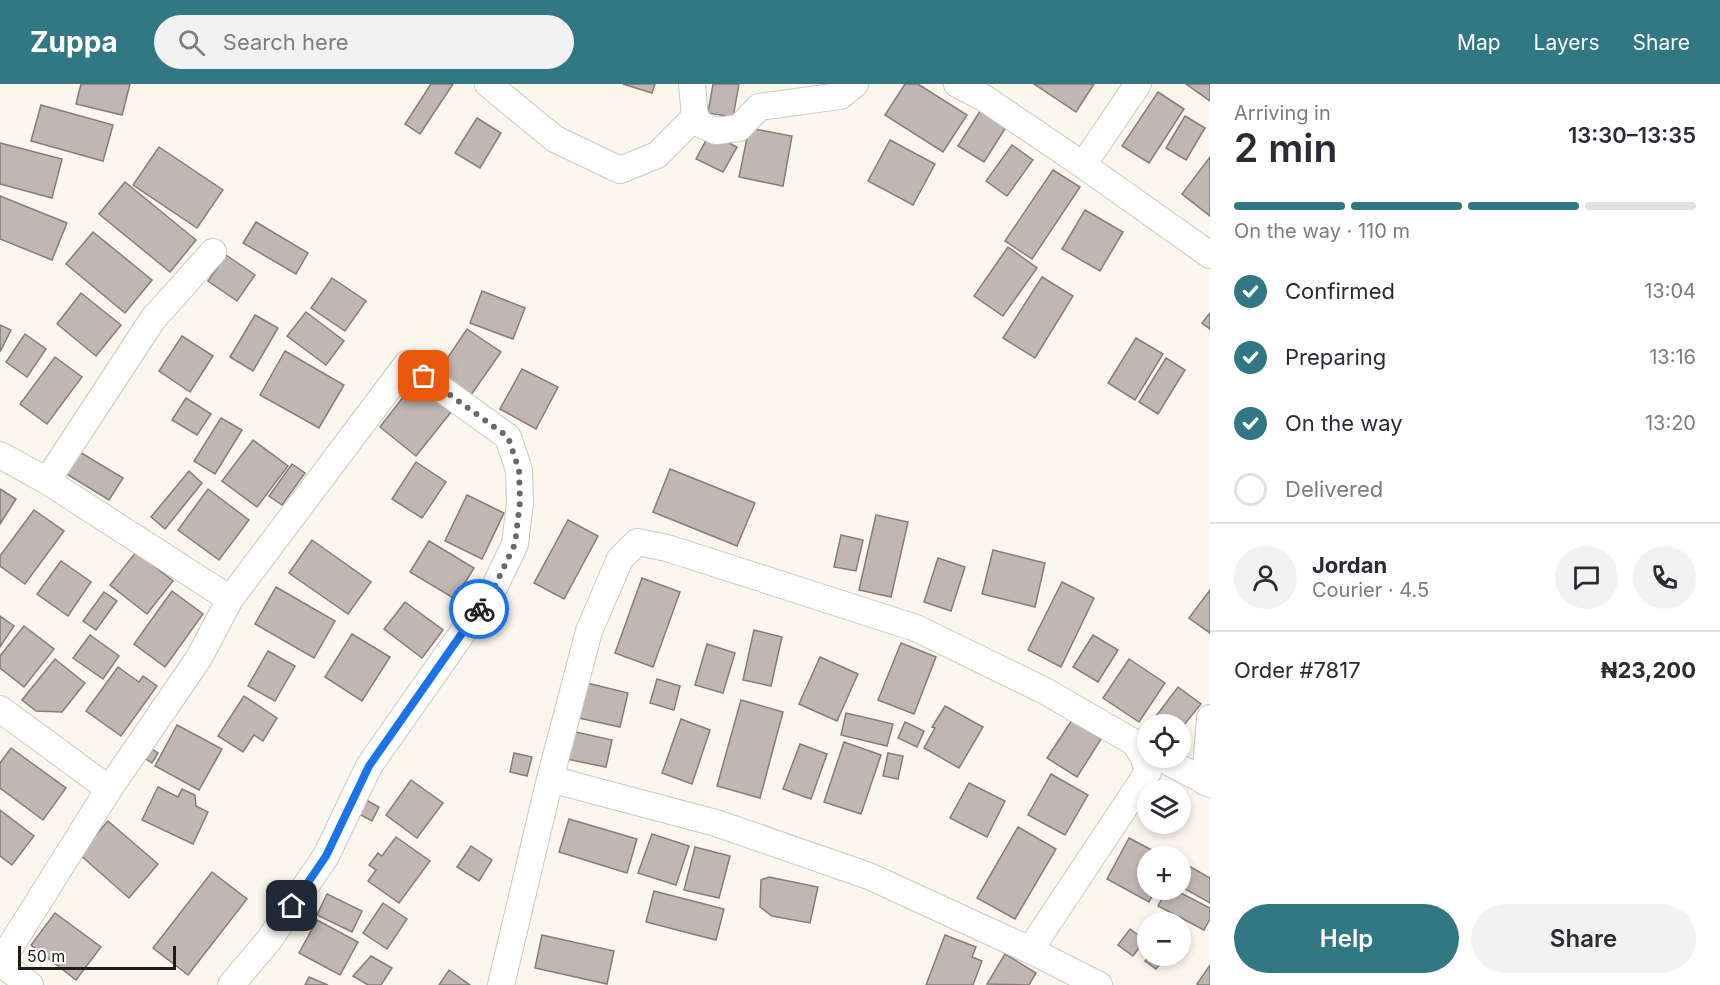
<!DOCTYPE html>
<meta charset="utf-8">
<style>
:root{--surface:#fff;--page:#f2f2f3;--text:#2b2b33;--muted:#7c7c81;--line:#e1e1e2;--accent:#317784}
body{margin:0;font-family:Inter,sans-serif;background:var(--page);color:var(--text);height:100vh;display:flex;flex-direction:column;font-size:22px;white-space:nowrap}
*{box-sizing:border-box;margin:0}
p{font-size:20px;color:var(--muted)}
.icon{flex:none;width:33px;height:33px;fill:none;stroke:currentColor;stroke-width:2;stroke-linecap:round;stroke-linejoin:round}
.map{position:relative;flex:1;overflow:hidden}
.panel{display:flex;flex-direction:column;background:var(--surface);width:510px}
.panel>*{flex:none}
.fabs{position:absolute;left:1137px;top:630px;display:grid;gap:12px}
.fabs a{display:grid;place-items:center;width:54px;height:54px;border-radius:50%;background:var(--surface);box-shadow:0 3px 9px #0003;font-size:30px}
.scale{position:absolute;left:18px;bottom:15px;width:158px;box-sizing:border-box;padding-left:6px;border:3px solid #1d1c18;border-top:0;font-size:16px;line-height:21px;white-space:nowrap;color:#1d1c18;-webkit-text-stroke:4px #fff;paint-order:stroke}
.pin{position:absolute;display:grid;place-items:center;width:51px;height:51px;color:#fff;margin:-26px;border-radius:12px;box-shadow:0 3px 9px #0006}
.courier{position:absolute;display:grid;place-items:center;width:60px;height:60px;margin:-30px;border:4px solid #1a73e8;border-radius:50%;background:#fff;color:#222;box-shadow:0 2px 8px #0007}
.headline em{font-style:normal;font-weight:600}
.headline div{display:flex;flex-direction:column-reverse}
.headline{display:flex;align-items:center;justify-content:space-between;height:102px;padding:0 24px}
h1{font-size:39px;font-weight:600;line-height:45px}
.bar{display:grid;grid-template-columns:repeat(4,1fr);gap:9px 6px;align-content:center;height:72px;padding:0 24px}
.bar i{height:8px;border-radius:4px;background:var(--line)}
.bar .on{background:var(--accent)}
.bar p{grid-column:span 4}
.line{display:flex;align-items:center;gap:15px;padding:0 24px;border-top:2px solid var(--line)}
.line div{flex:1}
.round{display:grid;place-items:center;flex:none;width:63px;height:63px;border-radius:32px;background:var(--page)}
ol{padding:0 24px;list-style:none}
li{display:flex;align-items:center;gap:18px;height:66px}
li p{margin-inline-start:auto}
li .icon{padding:6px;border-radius:50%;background:var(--accent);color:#fff;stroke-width:4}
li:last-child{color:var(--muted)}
li i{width:33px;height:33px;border:3px solid var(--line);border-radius:50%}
.action{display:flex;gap:12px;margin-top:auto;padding:12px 24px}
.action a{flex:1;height:69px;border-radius:36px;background:var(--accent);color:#fff;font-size:24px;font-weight:600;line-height:69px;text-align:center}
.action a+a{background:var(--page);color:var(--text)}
header{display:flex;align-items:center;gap:36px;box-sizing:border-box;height:84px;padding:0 30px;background:var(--accent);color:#fff}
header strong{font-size:28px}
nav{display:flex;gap:33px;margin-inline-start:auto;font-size:21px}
.search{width:420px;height:54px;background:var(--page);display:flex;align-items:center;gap:15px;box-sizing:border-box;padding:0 21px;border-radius:33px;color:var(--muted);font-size:22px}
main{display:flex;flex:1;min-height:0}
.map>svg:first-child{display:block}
.building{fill:#c2b6b3;stroke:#877c79;stroke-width:1.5}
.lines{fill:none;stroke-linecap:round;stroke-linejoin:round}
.minor-casing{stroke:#ccc8be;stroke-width:28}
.minor{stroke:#fff;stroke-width:26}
.done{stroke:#6b6963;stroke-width:6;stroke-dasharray:0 10.8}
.route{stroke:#1a73e8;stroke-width:8}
</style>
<header>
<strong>Zuppa</strong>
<div class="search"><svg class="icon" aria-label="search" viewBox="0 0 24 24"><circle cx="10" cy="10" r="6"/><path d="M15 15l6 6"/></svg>Search here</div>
<nav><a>Map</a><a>Layers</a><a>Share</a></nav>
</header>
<main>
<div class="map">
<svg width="1210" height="901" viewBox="0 0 1210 901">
<rect width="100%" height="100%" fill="#fbf7ed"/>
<g class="building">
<path d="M81,0H130L122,31L76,20Z"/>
<path d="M431,0H453L420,50L405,40Z"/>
<path d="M623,0H655L652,9Z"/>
<path d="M713,0H739L733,33L708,29Z"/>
<path d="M905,0H918L967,31L943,68L885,31Z"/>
<path d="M1034,0H1094L1076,28Z"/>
<path d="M1186,0H1210V17Z"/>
<path d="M1158,8L1184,25L1149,79L1122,62Z"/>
<path d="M41,21L113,41L103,77L31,57Z"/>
<path d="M982,24L1008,40L984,78L958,62Z"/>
<path d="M1185,32L1205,44L1186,76L1166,64Z"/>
<path d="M477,34L501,49L480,84L455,69Z"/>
<path d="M749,44L792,52L783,102L739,93Z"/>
<path d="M710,49L737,63L723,88L696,75Z"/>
<path d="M890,56L935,80L913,121L868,97Z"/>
<path d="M0,59L62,75L52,114L0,100Z"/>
<path d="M1012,61L1033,76L1007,112L986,97Z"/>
<path d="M159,63L223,106L197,144L133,101Z"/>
<path d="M1210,73V132L1182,110Z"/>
<path d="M1053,86L1080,103L1032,175L1005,157Z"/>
<path d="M125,98L196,156L170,188L99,130Z"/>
<path d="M0,112L67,139L52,176L0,155Z"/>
<path d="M1085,126L1123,148L1100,187L1062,165Z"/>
<path d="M256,138L308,169L296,190L243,159Z"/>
<path d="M93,148L152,196L125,229L66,180Z"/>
<path d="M1008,163L1037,184L1003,232L974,212Z"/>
<path d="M226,171L255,191L237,217L208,197Z"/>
<path d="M1042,193L1073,212L1035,274L1003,254Z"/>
<path d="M332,194L366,217L345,247L311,224Z"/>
<path d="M482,207L525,224L513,255L470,239Z"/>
<path d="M81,209L121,241L96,272L57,240Z"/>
<path d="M306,228L344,257L326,281L287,252Z"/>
<path d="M1210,229V245L1202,239Z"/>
<path d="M255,231L278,244L253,287L230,273Z"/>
<path d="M0,241L11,246L0,268Z"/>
<path d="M467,245L501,268L471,311L438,288Z"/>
<path d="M25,250L46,265L27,293L6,278Z"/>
<path d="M182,252L213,272L190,308L159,287Z"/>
<path d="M1136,254L1163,270L1135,316L1108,299Z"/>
<path d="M285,267L344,301L319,344L260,311Z"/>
<path d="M55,273L82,293L47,340L20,320Z"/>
<path d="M1166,274L1185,286L1158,330L1139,318Z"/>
<path d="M522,285L558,303L536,345L500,325Z"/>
<path d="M414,299L451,328L416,372L380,343Z"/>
<path d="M186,314L211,330L197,351L172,336Z"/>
<path d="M221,334L242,346L215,390L194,377Z"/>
<path d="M253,356L288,382L257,423L222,397Z"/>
<path d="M78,367L123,394L109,416L65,389Z"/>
<path d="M416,378L446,398L422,434L392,415Z"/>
<path d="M292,380L305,389L282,421L269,412Z"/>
<path d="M670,385L755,419L737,462L653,428Z"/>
<path d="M189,387L202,399L165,445L151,433Z"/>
<path d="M0,405L16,415L0,440Z"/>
<path d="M208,405L249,436L219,476L178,446Z"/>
<path d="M467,411L504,429L482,475L445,457Z"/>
<path d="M34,426L64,447L25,500L0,482V472Z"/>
<path d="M876,431L908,438L891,513L859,506Z"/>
<path d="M568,436L598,452L564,515L534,499Z"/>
<path d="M841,451L863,456L856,487L834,483Z"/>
<path d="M312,456L371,498L348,530L289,489Z"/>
<path d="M429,457L474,484L455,515L410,488Z"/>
<path d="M993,466L1045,479L1035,523L982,510Z"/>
<path d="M136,468L173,497L147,530L110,501Z"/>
<path d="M938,474L965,483L951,527L924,518Z"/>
<path d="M61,477L91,498L68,532L37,510Z"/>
<path d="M642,494L680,508L653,583L615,569Z"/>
<path d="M1062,498L1094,514L1061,583L1028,566Z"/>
<path d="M276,503L335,537L314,574L255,540Z"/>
<path d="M1210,506V549L1189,534Z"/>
<path d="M172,507L203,530L165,583L134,560Z"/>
<path d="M104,508L117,517L96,546L83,537Z"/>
<path d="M405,518L443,546L422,574L384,545Z"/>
<path d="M0,532L14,542L0,563Z"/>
<path d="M24,542L54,565L24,603L0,584V572Z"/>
<path d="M754,546L782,553L771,602L743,596Z"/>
<path d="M352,550L390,573L362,617L325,593Z"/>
<path d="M90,551L119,572L103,595L73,574Z"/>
<path d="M1093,551L1118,566L1098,598L1073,583Z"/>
<path d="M901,559L936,573L914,630L878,616Z"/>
<path d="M707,560L735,569L723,609L695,601Z"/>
<path d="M268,567L295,582L275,617L248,602Z"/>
<path d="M820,573L858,590L837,637L799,620Z"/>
<path d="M55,575L85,599L62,628L36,627L22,616Z"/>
<path d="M1129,575L1165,599L1139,638L1103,614Z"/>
<path d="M118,583L139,598L143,592L157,602L121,652L86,627Z"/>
<path d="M657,595L680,602L674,626L650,619Z"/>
<path d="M583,598L628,609L620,643L574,633Z"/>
<path d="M1178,603L1201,620L1180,646V640H1150Z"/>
<path d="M244,612L277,634L263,657L254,651L243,668L218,652Z"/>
<path d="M741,616L783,628L760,714L717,702Z"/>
<path d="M945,622L983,643L959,684L924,664L935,644L932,643Z"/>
<path d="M846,629L893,640L887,662L841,651Z"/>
<path d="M681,635L710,646L692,700L662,689Z"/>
<path d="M1072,636L1101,655L1077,693L1047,674Z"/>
<path d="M905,638L924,647L917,663L898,654Z"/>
<path d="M177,641L222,665L199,706L155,682Z"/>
<path d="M567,646L612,656L606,683L561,674Z"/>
<path d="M844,658L881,671L861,730L824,718Z"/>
<path d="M800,660L827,670L811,715L783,705Z"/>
<path d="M149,663L158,669L152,679L143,673Z"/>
<path d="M11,664L66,704L43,736L0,704V679Z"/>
<path d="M514,669L532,673L527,692L510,688Z"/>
<path d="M888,669L903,672L898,695L883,692Z"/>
<path d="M1051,690L1088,711L1065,751L1028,731Z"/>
<path d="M411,696L443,719L417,754L386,731Z"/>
<path d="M969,699L1005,717L987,753L950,734Z"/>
<path d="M158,703L178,713L182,705L195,711L196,722L208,728L193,760L142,736Z"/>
<path d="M366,716L379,723L372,737L359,730Z"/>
<path d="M0,726L34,752L12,781L0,772Z"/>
<path d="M569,735L637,755L627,789L559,768Z"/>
<path d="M108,737L158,780L129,814L79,770Z"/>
<path d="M1018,743L1056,765L1015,835L977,814Z"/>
<path d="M652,750L689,762L676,801L638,789Z"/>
<path d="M396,753L430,777L399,819L368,797L376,786L369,781L378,769L382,772Z"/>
<path d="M1129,754L1163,772H1148V806H1155L1149,818L1107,795Z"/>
<path d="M471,762L492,776L479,797L457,783Z"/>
<path d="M695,763L730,772L719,814L684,806Z"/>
<path d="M1182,778L1210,794V819L1180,802Z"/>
<path d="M212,788L247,815L188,891L153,864Z"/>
<path d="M769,793L818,803L810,839L772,832L760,823L761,796Z"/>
<path d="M1167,806H1175L1210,824V835L1204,846L1158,822Z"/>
<path d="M654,807L724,825L716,856L646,838Z"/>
<path d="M327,810L362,827L352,848L317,831Z"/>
<path d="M383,819L407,835L387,865L363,849Z"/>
<path d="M55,829L101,863L76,896L31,861Z"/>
<path d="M317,836L358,858L340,891L299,869Z"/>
<path d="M1130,845L1145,856L1133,872L1118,861Z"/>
<path d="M542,851L614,867L607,900L535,884Z"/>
<path d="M945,851L976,863L972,873L982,877L973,901H926Z"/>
<path d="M1005,870L1036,889L1029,901L987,900Z"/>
<path d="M371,872L392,884L381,901H368L353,892Z"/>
<path d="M1149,872H1167L1156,885L1145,877Z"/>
<path d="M1210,881V901H1199L1197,900Z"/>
<path d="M449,886L470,901H439Z"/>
<path d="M309,893L328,901H305Z"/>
</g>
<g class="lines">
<g class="minor-casing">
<g id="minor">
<path d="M488,0L555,55L620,86L657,71L695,33"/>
<path d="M692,0L695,33L702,41L716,47L739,44L759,23L840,12L855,0"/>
<path d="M957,0L984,14L1083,81L1210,171"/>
<path d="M1083,81L1138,0"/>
<path d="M0,371L47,397L230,515"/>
<path d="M47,397L153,235L213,168"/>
<path d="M0,625L109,705"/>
<path d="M1161,674L1210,700"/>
<path d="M550,695L716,739L869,792L1030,866L1099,901"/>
<path d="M1205,698L1210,634"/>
<path d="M0,879L109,705L199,574L230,515L407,280L508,353L519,386L520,419L515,460L494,504L369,682L326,772L269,856L231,901"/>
<path d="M0,879L30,901"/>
<path d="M501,901L550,695L589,547L620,475L637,458L667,464L916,544L1045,607L1135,659L1144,674L1148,688L1030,866"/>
</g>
</g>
<use href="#minor" class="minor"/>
</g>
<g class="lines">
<path class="done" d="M424,292L508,353L519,386L520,418L515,460L494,504L479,525"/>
<path class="route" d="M292,822L326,772L369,682L479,525"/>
</g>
</svg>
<div class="fabs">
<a><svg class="icon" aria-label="locate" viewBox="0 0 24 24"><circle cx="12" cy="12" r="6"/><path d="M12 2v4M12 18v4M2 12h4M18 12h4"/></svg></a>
<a><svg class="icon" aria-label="layers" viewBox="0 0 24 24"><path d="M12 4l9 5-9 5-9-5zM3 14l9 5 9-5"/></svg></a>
<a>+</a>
<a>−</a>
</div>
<div class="scale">50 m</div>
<div class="pin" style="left:424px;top:292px;background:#ea580c"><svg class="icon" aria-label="bag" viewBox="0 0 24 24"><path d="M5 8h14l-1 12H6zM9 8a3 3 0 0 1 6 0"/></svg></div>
<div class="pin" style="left:292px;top:822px;background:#1f2937"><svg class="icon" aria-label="home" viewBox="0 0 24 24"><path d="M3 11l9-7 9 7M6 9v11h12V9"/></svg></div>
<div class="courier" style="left:479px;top:525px"><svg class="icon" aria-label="bike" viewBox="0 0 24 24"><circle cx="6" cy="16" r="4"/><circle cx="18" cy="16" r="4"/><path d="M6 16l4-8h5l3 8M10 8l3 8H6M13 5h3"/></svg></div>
</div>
<section class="panel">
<div class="headline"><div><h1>2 min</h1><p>Arriving in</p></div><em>13:30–13:35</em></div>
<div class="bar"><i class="on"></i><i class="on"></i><i class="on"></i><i></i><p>On the way · 110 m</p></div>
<ol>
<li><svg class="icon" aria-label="check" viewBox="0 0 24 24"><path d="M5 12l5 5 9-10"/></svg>Confirmed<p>13:04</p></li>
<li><svg class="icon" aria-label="check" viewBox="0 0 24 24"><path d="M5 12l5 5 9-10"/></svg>Preparing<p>13:16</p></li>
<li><svg class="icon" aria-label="check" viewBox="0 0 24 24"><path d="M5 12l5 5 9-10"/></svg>On the way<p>13:20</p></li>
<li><i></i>Delivered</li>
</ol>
<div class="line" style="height:108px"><a class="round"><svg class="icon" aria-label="person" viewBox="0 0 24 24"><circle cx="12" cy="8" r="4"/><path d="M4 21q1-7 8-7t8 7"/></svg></a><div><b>Jordan</b><p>Courier · 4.5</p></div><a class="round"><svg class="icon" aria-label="chat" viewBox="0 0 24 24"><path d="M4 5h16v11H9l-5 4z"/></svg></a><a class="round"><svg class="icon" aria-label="phone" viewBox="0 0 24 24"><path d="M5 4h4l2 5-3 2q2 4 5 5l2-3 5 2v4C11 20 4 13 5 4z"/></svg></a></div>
<div class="line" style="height:78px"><div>Order #7817</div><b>₦23,200</b></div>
<div class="action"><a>Help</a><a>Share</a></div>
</section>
</main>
